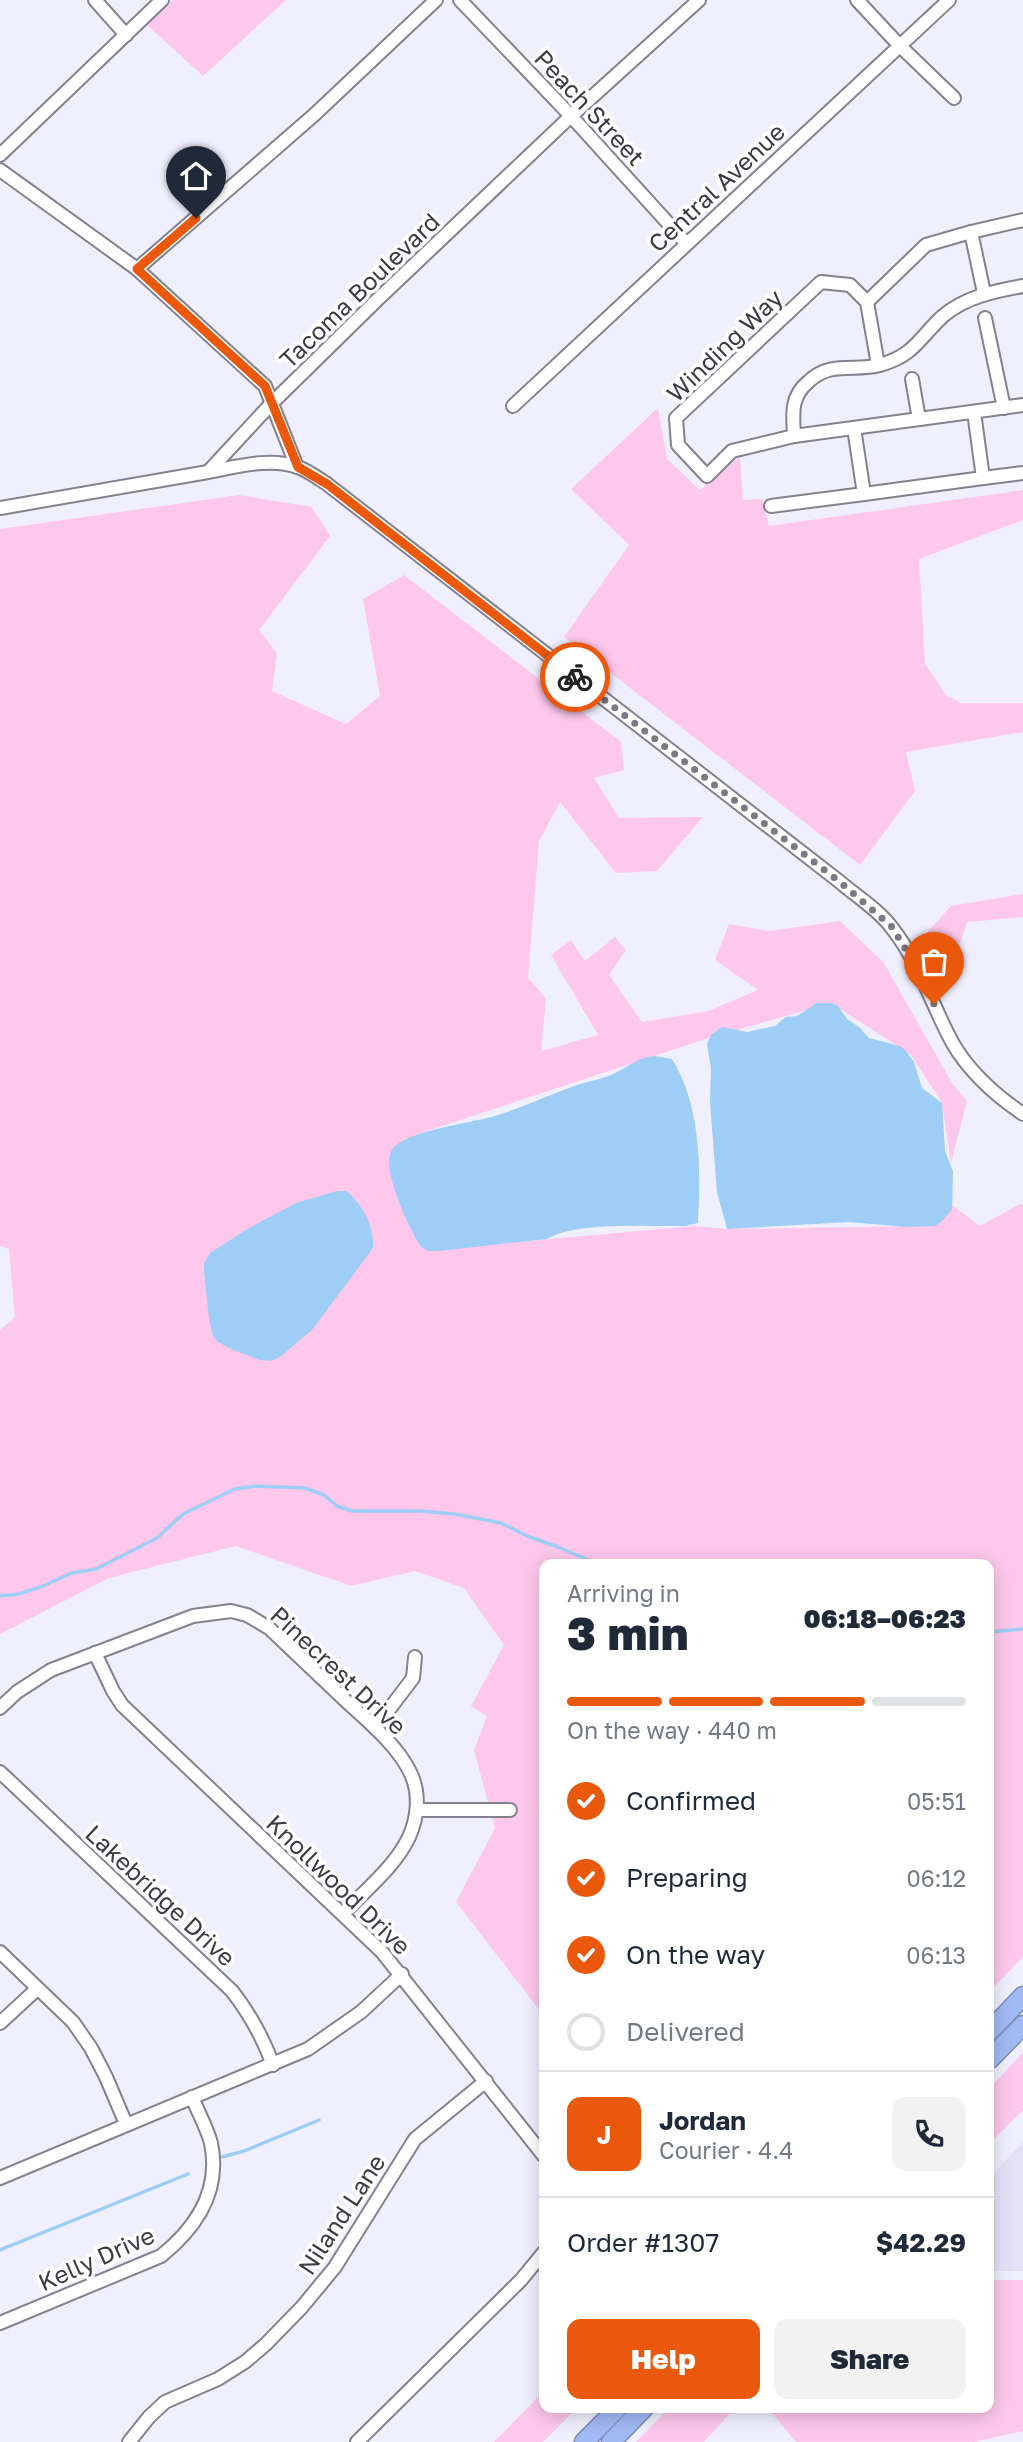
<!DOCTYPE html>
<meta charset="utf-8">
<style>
:root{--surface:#fff;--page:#f2f2f3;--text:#1f2937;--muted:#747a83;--line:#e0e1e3;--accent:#ea580c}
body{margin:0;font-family:"Golos Text",sans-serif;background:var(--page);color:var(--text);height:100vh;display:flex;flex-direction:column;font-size:26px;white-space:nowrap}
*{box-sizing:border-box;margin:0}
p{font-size:23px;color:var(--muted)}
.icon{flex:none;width:38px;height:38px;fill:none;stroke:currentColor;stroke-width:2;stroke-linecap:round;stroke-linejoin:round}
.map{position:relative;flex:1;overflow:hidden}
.drawer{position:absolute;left:539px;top:1559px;width:455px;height:854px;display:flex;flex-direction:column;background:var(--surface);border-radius:14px;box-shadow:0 4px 18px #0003}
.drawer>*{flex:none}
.pin{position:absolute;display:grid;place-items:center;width:60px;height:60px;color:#fff;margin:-72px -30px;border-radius:50% 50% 50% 0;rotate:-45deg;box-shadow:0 0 7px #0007}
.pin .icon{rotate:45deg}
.courier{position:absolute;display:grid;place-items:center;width:70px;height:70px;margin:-35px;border:5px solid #ea580c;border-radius:50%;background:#fff;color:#222;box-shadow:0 2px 9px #0007}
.summary em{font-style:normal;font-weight:800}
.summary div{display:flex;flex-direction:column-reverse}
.summary{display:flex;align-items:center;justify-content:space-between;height:119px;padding:0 28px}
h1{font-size:46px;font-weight:800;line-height:52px}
.bar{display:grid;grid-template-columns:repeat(4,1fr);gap:10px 7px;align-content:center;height:84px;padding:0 28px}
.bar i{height:9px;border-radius:5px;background:var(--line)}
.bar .selected{background:var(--accent)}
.bar p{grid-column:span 4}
.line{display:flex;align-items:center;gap:18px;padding:0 28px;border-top:2px solid var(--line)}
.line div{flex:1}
.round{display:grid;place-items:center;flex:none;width:74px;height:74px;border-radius:14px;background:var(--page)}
ol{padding:0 28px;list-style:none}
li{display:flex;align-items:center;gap:21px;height:77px}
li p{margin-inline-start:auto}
li .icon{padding:7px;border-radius:50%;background:var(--accent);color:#fff;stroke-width:4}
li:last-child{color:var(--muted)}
li i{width:38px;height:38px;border:4px solid var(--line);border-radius:50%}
.primary-button{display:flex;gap:14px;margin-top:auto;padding:14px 28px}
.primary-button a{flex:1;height:80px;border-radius:14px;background:var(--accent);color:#fff;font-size:28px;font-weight:800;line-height:80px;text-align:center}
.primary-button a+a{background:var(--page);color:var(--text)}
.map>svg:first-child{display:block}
.built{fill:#e4e1f6}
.green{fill:#fdc8eb}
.water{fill:#9ecdf5}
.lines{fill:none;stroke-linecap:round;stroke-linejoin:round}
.stream{stroke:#9ecdf5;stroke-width:3.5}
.minor-casing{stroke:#83828e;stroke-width:16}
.highway-casing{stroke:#7e8db5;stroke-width:21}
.minor{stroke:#fff;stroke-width:12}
.highway{stroke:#a1b9f4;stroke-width:18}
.done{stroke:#7b7a83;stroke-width:7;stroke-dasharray:0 12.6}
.route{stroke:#ea580c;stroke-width:9}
.labels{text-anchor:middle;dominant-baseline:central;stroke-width:7;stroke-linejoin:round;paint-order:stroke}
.street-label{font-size:24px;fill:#3c3b41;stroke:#fff}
</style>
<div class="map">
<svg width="1023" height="2442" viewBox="0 0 1023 2442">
<rect width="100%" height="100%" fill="#f0effd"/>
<path class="built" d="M1023,2142V2271H989V2178Z"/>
<g class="green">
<path d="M173,0H285V1L203,76L147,25Z"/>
<path d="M658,408L667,459L700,490L740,456L743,500L762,499L769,526L1023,490V520L919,559L925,664L946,695L961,703H1023V732L906,752L915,791L860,865L564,637L629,545L571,489Z"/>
<path d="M239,495L312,507L330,536L259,630L277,653L272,691L346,724L380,696L363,599L404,575L621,742L624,770L594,778L619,818L703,817L657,871L616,873L560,802L539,841L528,978L546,998L541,1051L598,1035L551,955L571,940L585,961L615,937L626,950L609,975L642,1022L708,1011L758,990L715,960L729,924L770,931L840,921L884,963L952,1083L967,1101L951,1163L942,1103L911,1055L831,1003L709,1038L415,1135L428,1250L694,1226L727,1229L934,1226L952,1205L980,1226L1020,1204L1023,1205V1957L989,1992V1564H544V2016L456,1902L495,1828L474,1750L487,1716L471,1706L504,1645L464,1588L415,1571L351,1586L236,1546L109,1578L0,1634V1330L15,1317L9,1249L0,1246V529Z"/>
<path d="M1023,894V917L967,922L960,943L925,935L951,906Z"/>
<path d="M1023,2052V2110L989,2144V2089Z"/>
<path d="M989,2280H1023V2431L974,2442H796L772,2413L778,2408H989Z"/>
<path d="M544,2391V2408H577L543,2442H494Z"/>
<path d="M669,2408H735L704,2442H636Z"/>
</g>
<g class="water">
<path d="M817,1003H832L838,1006L847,1019L859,1027L869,1038L900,1046L905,1050L914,1062L922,1088L942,1103L945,1151L953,1171L952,1210L941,1222L935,1226L906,1227L849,1222L727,1229L717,1192L710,1102L711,1069L707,1044L711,1035L722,1027L747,1032L775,1026L786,1017L797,1016Z"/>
<path d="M655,1056L672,1059C701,1106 701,1169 698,1223L685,1226C648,1227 578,1221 547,1239L439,1251H428L421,1247C410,1230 382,1172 391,1152C400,1131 472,1123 495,1116C524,1107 551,1094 580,1084C590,1081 601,1079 611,1075C625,1069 638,1057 655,1056Z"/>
<path d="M337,1191H346C363,1204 374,1227 373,1248L312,1330L280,1357L271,1361L260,1360L231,1349L218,1342L213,1336L209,1318L204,1271V1264L210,1253L249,1228L296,1203Z"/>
</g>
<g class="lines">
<g class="stream">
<path d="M0,1596L19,1594L43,1586L72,1573L96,1569L157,1538L183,1514L235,1489L256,1486L305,1488L324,1495L337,1506L352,1511H421L455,1514L501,1523L527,1536L558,1547L598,1564"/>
<path d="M989,1632L1023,1629"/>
<path d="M222,2157L244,2151L319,2120"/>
<path d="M0,2250L188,2174"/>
</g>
<g class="minor-casing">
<g id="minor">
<path d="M95,0L126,35"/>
<path d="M460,0L571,116L686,243"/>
<path d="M857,0L900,46L954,98"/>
<path d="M0,155L162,0"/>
<path d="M0,170L137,269L265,386L297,467"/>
<path d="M1023,220L971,232L926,245L867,302L850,285L821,282L676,418L678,445L707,476L732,451L794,436C793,415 790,397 808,382C831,360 854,372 880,365C915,355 919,338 943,316C965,297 995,291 1023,286"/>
<path d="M971,232L984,293"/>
<path d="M137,269L314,115L436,0"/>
<path d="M867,302L878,365"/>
<path d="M985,318L1004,408"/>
<path d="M912,379L919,419"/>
<path d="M513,406L949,0"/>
<path d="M854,428L864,494L983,478L974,412"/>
<path d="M794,436L1023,405"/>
<path d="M208,472C236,467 270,457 298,467C308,471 318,478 327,484L840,882C856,896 879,910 892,928C919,962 932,1005 952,1042C969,1072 995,1095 1023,1114"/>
<path d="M983,478L1023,473"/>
<path d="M771,506L864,494"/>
<path d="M0,508L208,472L271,404L377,300L571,116L699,0"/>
<path d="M95,1653L113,1691L122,1705L382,1952L544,2156"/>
<path d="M0,1708L17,1692L51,1670L193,1616L231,1611L247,1615L269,1628C295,1653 321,1677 347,1702C370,1723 398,1746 411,1774C420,1794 418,1817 409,1837C395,1867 365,1890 343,1914"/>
<path d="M375,1728L413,1678L415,1657"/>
<path d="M0,1772L232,1991C250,2014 263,2038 273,2065"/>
<path d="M417,1810H510"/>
<path d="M0,1952L73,2022L91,2048L106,2077L126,2124"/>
<path d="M0,2023L37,1989"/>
<path d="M0,2178L308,2049L361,2012L402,1974"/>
<path d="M0,2323L161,2256C196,2228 221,2191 211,2143C207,2128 198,2112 192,2097"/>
<path d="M129,2442L149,2417L165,2402L218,2379L245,2362L266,2344L302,2307L335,2267L415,2139L486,2081"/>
<path d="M357,2442L521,2280L544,2252"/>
</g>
</g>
<g class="highway-casing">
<g id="highway">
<path d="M989,2032L1023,1996"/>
<path d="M989,2060L1023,2025"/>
<path d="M584,2442L618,2408"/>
<path d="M611,2442L644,2408"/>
</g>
</g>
<use href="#minor" class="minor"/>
<use href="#highway" class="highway"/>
</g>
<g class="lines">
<path class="done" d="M575,677L840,882L892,927L919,971L934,1004"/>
<path class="route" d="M196,218L137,269L265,386L298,467L327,484L575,677"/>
</g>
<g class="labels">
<g class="street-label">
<text transform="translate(590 107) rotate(47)">Peach Street</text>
<text transform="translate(716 187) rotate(-43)">Central Avenue</text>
<text transform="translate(359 290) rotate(-44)">Tacoma Boulevard</text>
<text transform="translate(724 345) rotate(-44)">Winding Way</text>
<text transform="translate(339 1670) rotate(43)">Pinecrest Drive</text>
<text transform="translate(339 1884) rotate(44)">Knollwood Drive</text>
<text transform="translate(161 1895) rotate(43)">Lakebridge Drive</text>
<text transform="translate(341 2214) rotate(-57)">Niland Lane</text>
<text transform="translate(96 2258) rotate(-24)">Kelly Drive</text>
</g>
</g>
</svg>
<div class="pin" style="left:934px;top:1004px;background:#ea580c"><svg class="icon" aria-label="bag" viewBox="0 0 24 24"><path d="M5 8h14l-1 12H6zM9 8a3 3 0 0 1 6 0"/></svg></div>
<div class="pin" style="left:196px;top:218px;background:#1f2937"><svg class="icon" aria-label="home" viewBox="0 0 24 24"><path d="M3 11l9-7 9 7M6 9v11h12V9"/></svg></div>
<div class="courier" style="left:575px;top:677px"><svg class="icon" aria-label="bike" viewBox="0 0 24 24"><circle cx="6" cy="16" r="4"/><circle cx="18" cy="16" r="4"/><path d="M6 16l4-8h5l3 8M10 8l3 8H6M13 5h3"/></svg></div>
<section class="drawer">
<div class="summary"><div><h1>3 min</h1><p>Arriving in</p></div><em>06:18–06:23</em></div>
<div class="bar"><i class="selected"></i><i class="selected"></i><i class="selected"></i><i></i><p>On the way · 440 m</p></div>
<ol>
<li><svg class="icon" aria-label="check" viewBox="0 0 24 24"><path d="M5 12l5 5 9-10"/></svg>Confirmed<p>05:51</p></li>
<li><svg class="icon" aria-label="check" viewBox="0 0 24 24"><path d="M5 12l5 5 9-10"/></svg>Preparing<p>06:12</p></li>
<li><svg class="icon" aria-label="check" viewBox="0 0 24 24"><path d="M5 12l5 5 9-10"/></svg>On the way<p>06:13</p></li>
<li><i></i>Delivered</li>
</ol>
<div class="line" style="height:126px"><b class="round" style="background:var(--accent);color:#fff">J</b><div><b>Jordan</b><p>Courier · 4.4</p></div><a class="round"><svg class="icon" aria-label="phone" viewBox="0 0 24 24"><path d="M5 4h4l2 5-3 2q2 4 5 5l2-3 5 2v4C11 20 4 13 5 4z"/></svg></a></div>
<div class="line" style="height:91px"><div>Order #1307</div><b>$42.29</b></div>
<div class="primary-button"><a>Help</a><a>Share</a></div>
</section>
</div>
